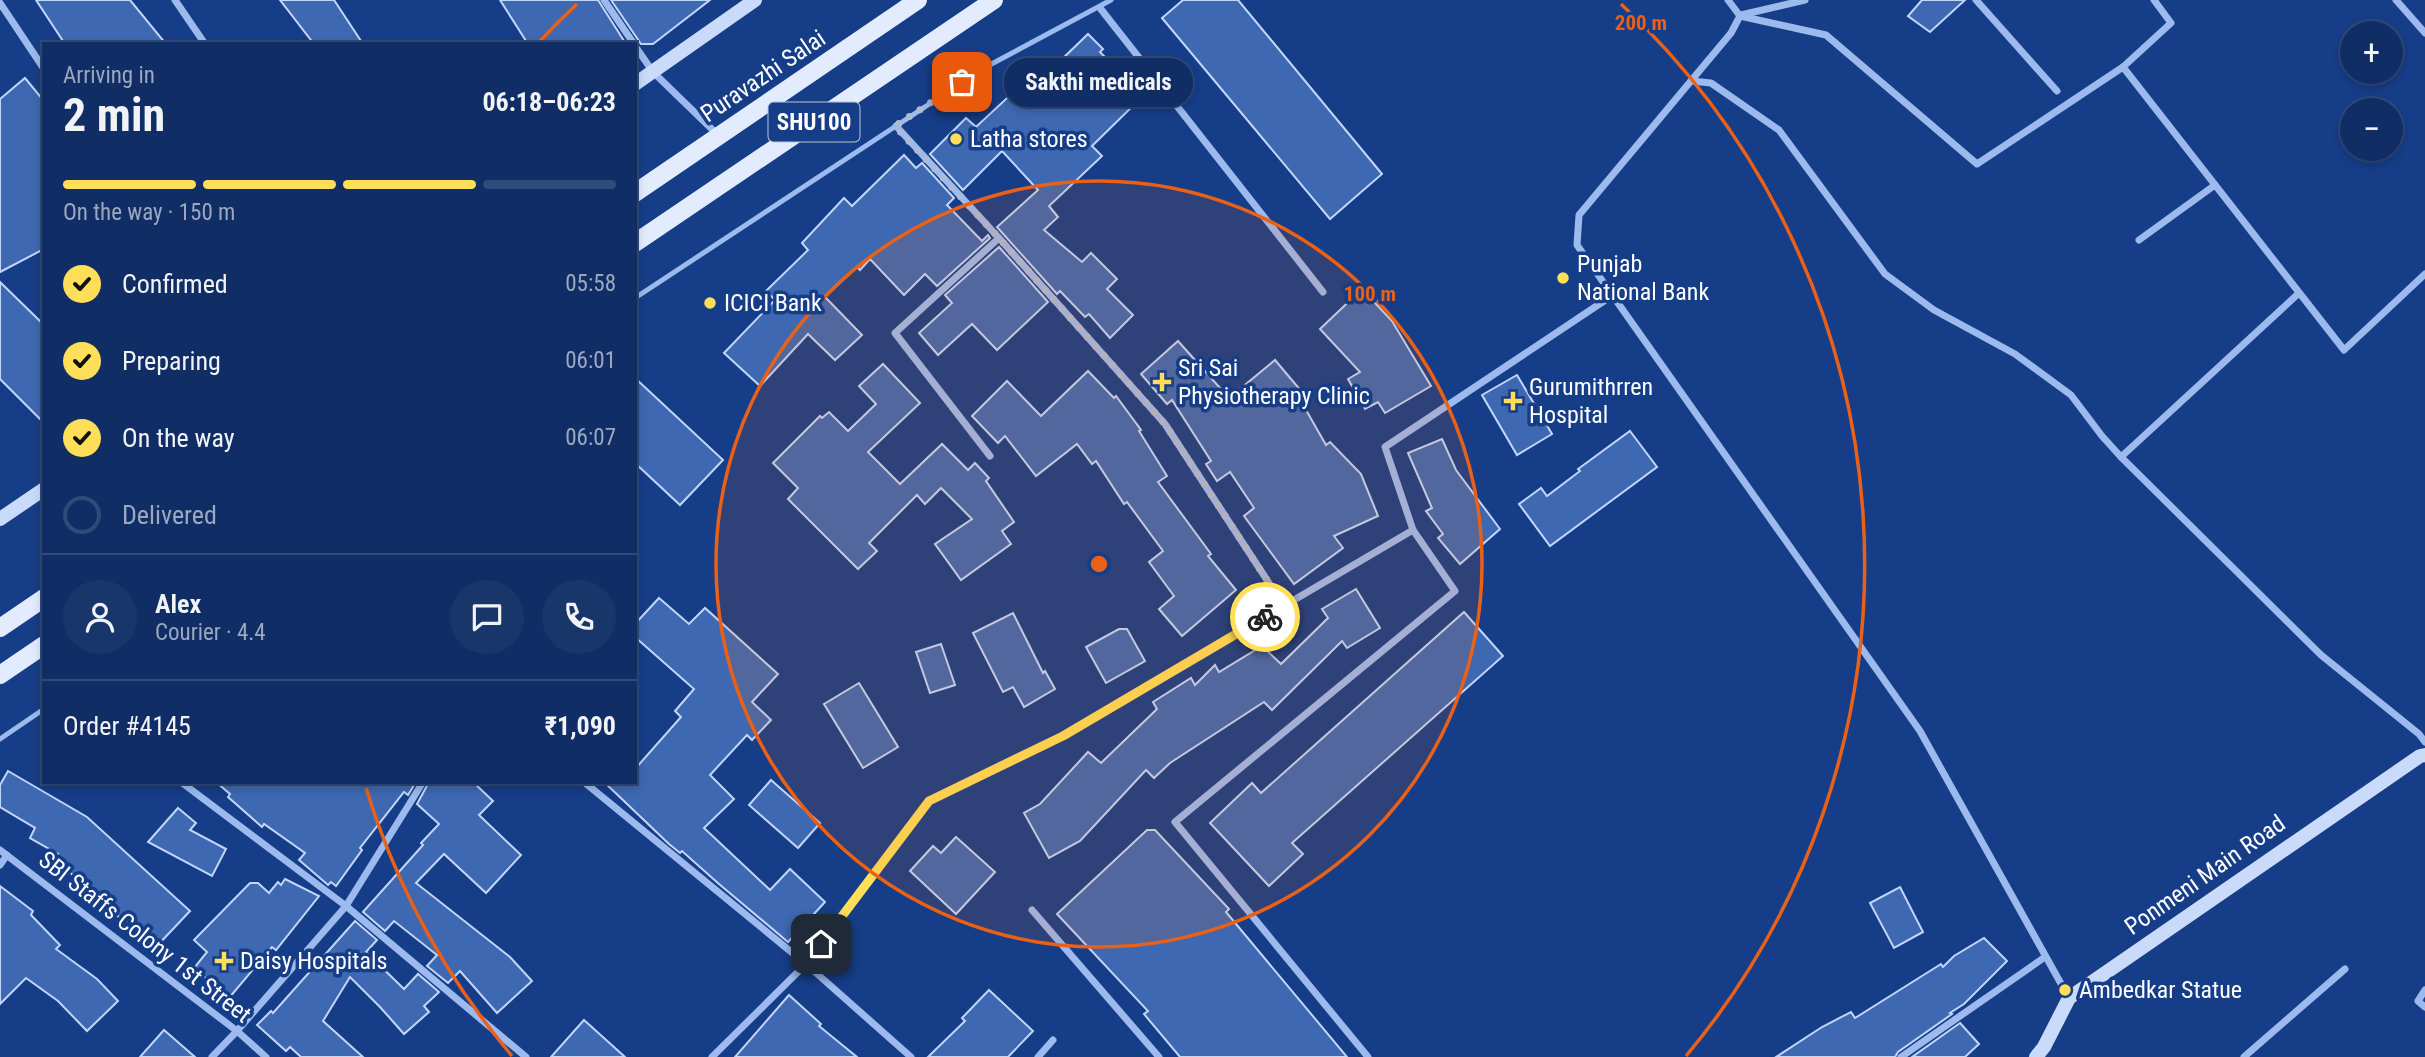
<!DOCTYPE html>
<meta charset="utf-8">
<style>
:root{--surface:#102e65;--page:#19366b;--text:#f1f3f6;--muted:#9ca8bf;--line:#304a79;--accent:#ffde59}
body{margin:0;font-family:"Roboto Condensed",sans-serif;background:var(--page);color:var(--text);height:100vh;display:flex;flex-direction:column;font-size:26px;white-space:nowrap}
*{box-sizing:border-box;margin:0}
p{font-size:23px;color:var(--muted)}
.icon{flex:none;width:38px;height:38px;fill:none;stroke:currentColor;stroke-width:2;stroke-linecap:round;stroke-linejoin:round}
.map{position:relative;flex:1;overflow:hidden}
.details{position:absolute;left:42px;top:42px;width:595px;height:742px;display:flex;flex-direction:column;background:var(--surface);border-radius:0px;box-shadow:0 4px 10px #0003,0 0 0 2px var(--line)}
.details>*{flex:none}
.tools{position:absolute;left:2340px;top:21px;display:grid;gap:14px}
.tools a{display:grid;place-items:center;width:63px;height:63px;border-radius:50%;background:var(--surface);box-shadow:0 4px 10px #0003,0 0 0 2px var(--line);font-size:35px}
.pin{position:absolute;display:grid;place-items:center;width:60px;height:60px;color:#fff;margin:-30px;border-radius:14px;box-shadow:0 4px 10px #0006}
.courier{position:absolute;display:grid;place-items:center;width:70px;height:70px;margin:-35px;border:5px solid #ffde59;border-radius:50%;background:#fff;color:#222;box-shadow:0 2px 9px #0007}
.bubble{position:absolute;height:49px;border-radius:24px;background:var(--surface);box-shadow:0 4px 10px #0003,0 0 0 2px var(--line);font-size:23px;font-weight:700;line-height:49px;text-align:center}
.headline em{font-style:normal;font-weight:700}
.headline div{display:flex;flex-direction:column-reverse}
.headline{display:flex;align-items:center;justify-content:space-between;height:119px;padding:0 21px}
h1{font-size:46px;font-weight:700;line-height:52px}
.bar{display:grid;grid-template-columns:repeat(4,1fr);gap:10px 7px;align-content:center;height:84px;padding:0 21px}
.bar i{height:9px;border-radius:5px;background:var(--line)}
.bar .active{background:var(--accent)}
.bar p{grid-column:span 4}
.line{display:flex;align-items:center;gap:18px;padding:0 21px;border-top:2px solid var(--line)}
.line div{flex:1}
.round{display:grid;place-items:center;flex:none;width:74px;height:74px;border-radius:37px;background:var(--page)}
ol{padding:0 21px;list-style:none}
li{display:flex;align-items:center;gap:21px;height:77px}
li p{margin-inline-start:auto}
li .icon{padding:7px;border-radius:50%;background:var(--accent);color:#111;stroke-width:4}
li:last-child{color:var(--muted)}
li i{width:38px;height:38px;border:4px solid var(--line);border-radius:50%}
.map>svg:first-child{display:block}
.building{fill:#3e68b1;stroke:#c2d6fa;stroke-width:2}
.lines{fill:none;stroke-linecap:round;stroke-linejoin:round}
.lane{stroke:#9cbaee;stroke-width:5}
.street{stroke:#9cbaee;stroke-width:7}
.secondary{stroke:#c9dafa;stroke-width:14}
.primary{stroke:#e3ebff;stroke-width:18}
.done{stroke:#adbbd5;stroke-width:7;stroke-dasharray:0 12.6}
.route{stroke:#ffde59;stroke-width:9}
.ring{fill:none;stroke:#e96118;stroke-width:3.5}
.poi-dot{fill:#ffde59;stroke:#163d87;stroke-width:2.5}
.labels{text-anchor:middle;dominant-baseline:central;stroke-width:7;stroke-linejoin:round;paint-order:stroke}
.shield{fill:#163d87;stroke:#b9c5db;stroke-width:2}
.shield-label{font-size:23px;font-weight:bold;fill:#fff}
.street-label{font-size:24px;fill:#fff;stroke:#163d87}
.poi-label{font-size:24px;fill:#fff;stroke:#163d87;text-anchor:start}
.centre{fill:#e96118;stroke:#163d87;stroke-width:3.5}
.ring-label{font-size:21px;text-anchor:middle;font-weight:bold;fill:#e96118;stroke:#163d87;stroke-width:7;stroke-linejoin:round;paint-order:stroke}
</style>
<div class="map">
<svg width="2425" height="1057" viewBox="0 0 2425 1057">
<rect width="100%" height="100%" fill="#163d87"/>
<g class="building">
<path d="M36,0H130L166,44H65Z"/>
<path d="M280,0H334L363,44H314Z"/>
<path d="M500,0H598L626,44H528Z"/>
<path d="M611,0H710L653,44H641Z"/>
<path d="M1183,0H1238L1382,174L1330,219L1162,18Z"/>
<path d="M1922,0H1965L1930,32L1908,16Z"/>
<path d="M1088,34L1103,49L1100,52L1143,96L1092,146L1102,156L1049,206L1058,217L1044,230L1082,262L1091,253L1117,279L1107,289L1133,315L1110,338L1089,314L1085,317L1060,291L1057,294L997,227L1038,190L1002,151L963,190L930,154L966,118L976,127L1020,86L1027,93Z"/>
<path d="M25,78L44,101V249L0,272V99Z"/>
<path d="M904,155L916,168L922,163L954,198L947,205L982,241L988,235L990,238L937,286L925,274L904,295L870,259L860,270L857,267L825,297L862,335L835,360L808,334L760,386L724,353L775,300L766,291L808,250L802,243L844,198L852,206Z"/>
<path d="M999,247L1048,302L997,350L972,324L938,355L919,333L952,303L945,295Z"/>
<path d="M0,282L44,325V423L0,379Z"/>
<path d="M1362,289L1392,321L1431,386L1385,413L1378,402L1365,409L1348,379L1360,372L1320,329Z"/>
<path d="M1178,341L1229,398L1275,360L1302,392L1298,396L1326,445L1330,442L1361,474L1378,516L1334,536L1343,548L1294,584L1244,516L1254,508L1230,472L1217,481L1206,464L1211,461L1172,400L1167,404L1141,374Z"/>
<path d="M883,364L920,403L868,452L900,484L942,444L968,470L975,463L989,478L986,481L1014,522L1002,531L1011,544L961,580L935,544L972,519L941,488L925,504L917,495L869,543L877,551L858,569L788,499L798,488L773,463L820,416L822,418L829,412L848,431L876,404L859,386Z"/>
<path d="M1088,371L1114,398L1116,396L1141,430L1139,431L1167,476L1158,482L1211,554L1208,556L1236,590L1182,636L1159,609L1174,596L1149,562L1163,551L1127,502L1124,504L1096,461L1092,464L1077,444L1036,476L1005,436L998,443L972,416L1007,381L1041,416Z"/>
<path d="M1517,375L1552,434L1517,455L1482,395Z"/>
<path d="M635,378L723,460L680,505L635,463Z"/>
<path d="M1630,431L1657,467L1550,546L1519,504L1541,488L1547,496L1580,471L1578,469Z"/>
<path d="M1442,439L1456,470L1500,529L1460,564L1438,538L1443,534L1426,511L1432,508L1408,453Z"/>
<path d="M1356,589L1380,628L1347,648L1342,641L1272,710L1264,702L1170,763L1154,778L1146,770L1080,841L1049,858L1024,813L1040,804L1088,752L1101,763L1157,709L1153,702L1191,678L1195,685L1215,665L1219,672L1262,646L1281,664L1328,618L1322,609Z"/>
<path d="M659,598L689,624L705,608L778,674L752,702L771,720L752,740L747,735L710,775L734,799L704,828L770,890L790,869L825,902L788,942L719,884L682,851L680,853L669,844L604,782H635V769L681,717L675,711L694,689L635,637V624Z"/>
<path d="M1464,612L1503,656L1292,843L1303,854L1269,886L1210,823L1252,783L1261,793Z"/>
<path d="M1013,613L1043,673L1045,671L1055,689L1024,707L1013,687L1003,692L973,633Z"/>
<path d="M1119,629H1127L1145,661L1106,683L1086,647Z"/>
<path d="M941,644L955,685L930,693L916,652Z"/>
<path d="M859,683L898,747L863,768L824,704Z"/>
<path d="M8,771L87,817L190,911L156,947L122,916L120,918L54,858L58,854L30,838L35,828L0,807V785Z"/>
<path d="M771,780L820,823L798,848L749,805Z"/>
<path d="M216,782H416L408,795L404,792L360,848L362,850L336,886L331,882L328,885L299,860L305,853L264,824L262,827L228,797L230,794Z"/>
<path d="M429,782H473L493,801L479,815L521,855L486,893L444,854L416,883L510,957L532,981L497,1013L460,971L448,983L427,966L437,955L394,921L385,931L363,912L423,845L421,843L439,824L417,804Z"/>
<path d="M178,808L196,823L190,830L226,849L212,876L148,842Z"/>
<path d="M1147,830H1155L1229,909L1226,912L1347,1057H1180L1144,1014L1148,1011L1057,914Z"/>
<path d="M956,837L995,872L956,914L910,871L933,846L941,853Z"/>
<path d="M285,879L319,896L276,950L272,947L229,998L194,968L207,952L194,940L250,883H258L269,893L278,882L281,885Z"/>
<path d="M0,886L33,911L31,915L60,945L56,949L97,979L118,1001L87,1031L58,1001L26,978L0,1004Z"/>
<path d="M1900,887L1923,932L1894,948L1870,903Z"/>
<path d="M355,921L377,940L366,952L404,989L418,974L439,992L424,1006L429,1012L404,1034L380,1007L350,977L323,1021L363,1057H301L290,1047L286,1051L257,1025L271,1011L273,1013Z"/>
<path d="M1984,938L2007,961L1964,1004L1950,1013L1952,1014L1898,1052L1895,1057H1776L1822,1027L1851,1012L1855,1018L1941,964L1943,967L1954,956Z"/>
<path d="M989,990L1033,1031L1008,1057H928L965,1021L962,1018Z"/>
<path d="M789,995L821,1024L819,1026L857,1057H735Z"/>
<path d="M584,1020L625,1057H551Z"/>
<path d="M1960,1023L1979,1044L1965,1057H1912Z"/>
<path d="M164,1030L195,1057H140Z"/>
</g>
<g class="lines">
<g class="lane">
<path d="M635,298L984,68L1111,0"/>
<path d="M0,739L44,709"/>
</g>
<g class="street">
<path d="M175,0L205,44"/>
<path d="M604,0L634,44"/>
<path d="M1728,0L1740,16L1731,33L1579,215L1577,245L1920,731L2069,998"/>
<path d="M1976,0L2057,91"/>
<path d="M2396,0L2425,33"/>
<path d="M0,3L44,69"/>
<path d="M1100,8L1323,292"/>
<path d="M1741,15L1805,0"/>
<path d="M1740,16L1826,35L1977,164L2123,67L2344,350L2425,274"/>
<path d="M635,46L653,72L718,135"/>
<path d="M2123,67L2171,23L2154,0"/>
<path d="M1692,81L1711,83L1779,130L1885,274L1934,310L2015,354L2071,395L2102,436L2121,457L2321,655L2419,734L2425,742"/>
<path d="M896,126L999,238L1165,424L1284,606"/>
<path d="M2139,240L2215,185"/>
<path d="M990,456L895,333L999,238"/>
<path d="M2121,457L2299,293"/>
<path d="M181,782L346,906L526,1057"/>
<path d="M584,782L806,964L911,1057"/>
<path d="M0,850L237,1031L266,1057"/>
<path d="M0,865L7,855"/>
<path d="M1032,910L1159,1057"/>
<path d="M2425,990L2418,1001L2425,1007"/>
<path d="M212,1057L237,1031L346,906L423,782"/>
<path d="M712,1057L806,964L929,801L1063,736L1413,530L1385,447L1613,295"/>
<path d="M1038,1057L1053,1040"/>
<path d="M1368,1057L1175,822L1455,591L1413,530"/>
<path d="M1901,1057L2045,957"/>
<path d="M2244,1057L2345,969"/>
</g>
<g class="secondary">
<path d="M635,84L755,0"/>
<path d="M0,519L44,489"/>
<path d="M2036,1057L2044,1047L2069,998L2420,756L2425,755"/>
</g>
<g class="primary">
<path d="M635,193L918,0"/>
<path d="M635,243L994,0"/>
<path d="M0,628L44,598"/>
<path d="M0,675L44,645"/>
</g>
</g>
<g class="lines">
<path class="done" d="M962,82L895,126L999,238L1165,424L1284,606L1265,617"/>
<path class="route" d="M821,944L929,801L1063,736L1265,617"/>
</g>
<circle cx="1099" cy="564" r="383" fill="#e96118" fill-opacity=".12"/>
<g class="ring">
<circle cx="1099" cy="564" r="383"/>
<path d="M512 1056A766 766 0 0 1 366 788M539 42A766 766 0 0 1 577 4M1621 4A766 766 0 0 1 1686 1056"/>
</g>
<g class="poi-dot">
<circle cx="956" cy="139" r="7"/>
<circle cx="1563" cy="278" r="7"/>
<circle cx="710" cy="303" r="7"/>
<path d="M1158.5 371.5h7v7h7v7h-7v7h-7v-7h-7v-7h7z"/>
<path d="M1509.5 390.5h7v7h7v7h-7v7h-7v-7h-7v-7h7z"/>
<path d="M220.5 950.5h7v7h7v7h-7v7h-7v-7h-7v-7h7z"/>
<circle cx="2065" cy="990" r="7"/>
</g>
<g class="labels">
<rect class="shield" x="768.5" y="102.5" width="91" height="39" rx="5"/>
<g class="shield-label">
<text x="814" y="122">SHU100</text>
</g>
<g class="street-label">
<text transform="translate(763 76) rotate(-34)">Puravazhi Salai</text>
<text transform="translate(2205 875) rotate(-35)">Ponmeni Main Road</text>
<text transform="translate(145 937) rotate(38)">SBI Staffs Colony 1st Street</text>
</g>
<g class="poi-label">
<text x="970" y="139">Latha stores</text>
<text x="1577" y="264">Punjab<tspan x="1577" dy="28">National Bank</tspan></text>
<text x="724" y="303">ICICI Bank</text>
<text x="1178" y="368">Sri Sai<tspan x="1178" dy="28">Physiotherapy Clinic</tspan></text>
<text x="1529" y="387">Gurumithrren<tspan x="1529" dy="28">Hospital</tspan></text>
<text x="240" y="961">Daisy Hospitals</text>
<text x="2079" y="990">Ambedkar Statue</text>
</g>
</g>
<circle cx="1099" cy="564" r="10" class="centre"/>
<g class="ring-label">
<text x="1641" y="30">200 m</text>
<text x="1370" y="301">100 m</text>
</g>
</svg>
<div class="tools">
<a>+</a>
<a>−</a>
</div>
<div class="pin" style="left:962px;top:82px;background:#ea580c"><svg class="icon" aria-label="bag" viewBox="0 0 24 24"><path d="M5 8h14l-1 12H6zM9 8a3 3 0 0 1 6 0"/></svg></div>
<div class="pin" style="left:821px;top:944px;background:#1f2937"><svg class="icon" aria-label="home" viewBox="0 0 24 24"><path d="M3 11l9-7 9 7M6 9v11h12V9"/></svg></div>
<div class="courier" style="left:1265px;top:617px"><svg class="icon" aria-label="bike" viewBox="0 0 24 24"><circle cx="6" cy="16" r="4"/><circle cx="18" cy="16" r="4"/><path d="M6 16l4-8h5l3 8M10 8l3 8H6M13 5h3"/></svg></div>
<div class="bubble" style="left:1004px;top:58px;width:189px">Sakthi medicals</div>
<section class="details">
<div class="headline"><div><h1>2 min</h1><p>Arriving in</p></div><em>06:18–06:23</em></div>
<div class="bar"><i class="active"></i><i class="active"></i><i class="active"></i><i></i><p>On the way · 150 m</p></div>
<ol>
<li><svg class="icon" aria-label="check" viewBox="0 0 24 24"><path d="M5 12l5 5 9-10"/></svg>Confirmed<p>05:58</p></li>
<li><svg class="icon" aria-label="check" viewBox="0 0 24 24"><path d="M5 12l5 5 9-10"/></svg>Preparing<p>06:01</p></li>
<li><svg class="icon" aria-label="check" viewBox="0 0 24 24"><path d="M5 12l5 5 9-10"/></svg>On the way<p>06:07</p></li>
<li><i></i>Delivered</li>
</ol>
<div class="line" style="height:126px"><a class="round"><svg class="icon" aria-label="person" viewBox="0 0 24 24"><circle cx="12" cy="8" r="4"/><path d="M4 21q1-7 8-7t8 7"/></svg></a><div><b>Alex</b><p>Courier · 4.4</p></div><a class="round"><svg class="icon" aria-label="chat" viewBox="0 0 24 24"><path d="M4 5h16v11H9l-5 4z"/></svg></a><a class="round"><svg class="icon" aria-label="phone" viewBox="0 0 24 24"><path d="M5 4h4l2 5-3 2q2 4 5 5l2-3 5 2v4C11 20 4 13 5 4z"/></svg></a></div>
<div class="line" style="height:91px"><div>Order #4145</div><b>₹1,090</b></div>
</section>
</div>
